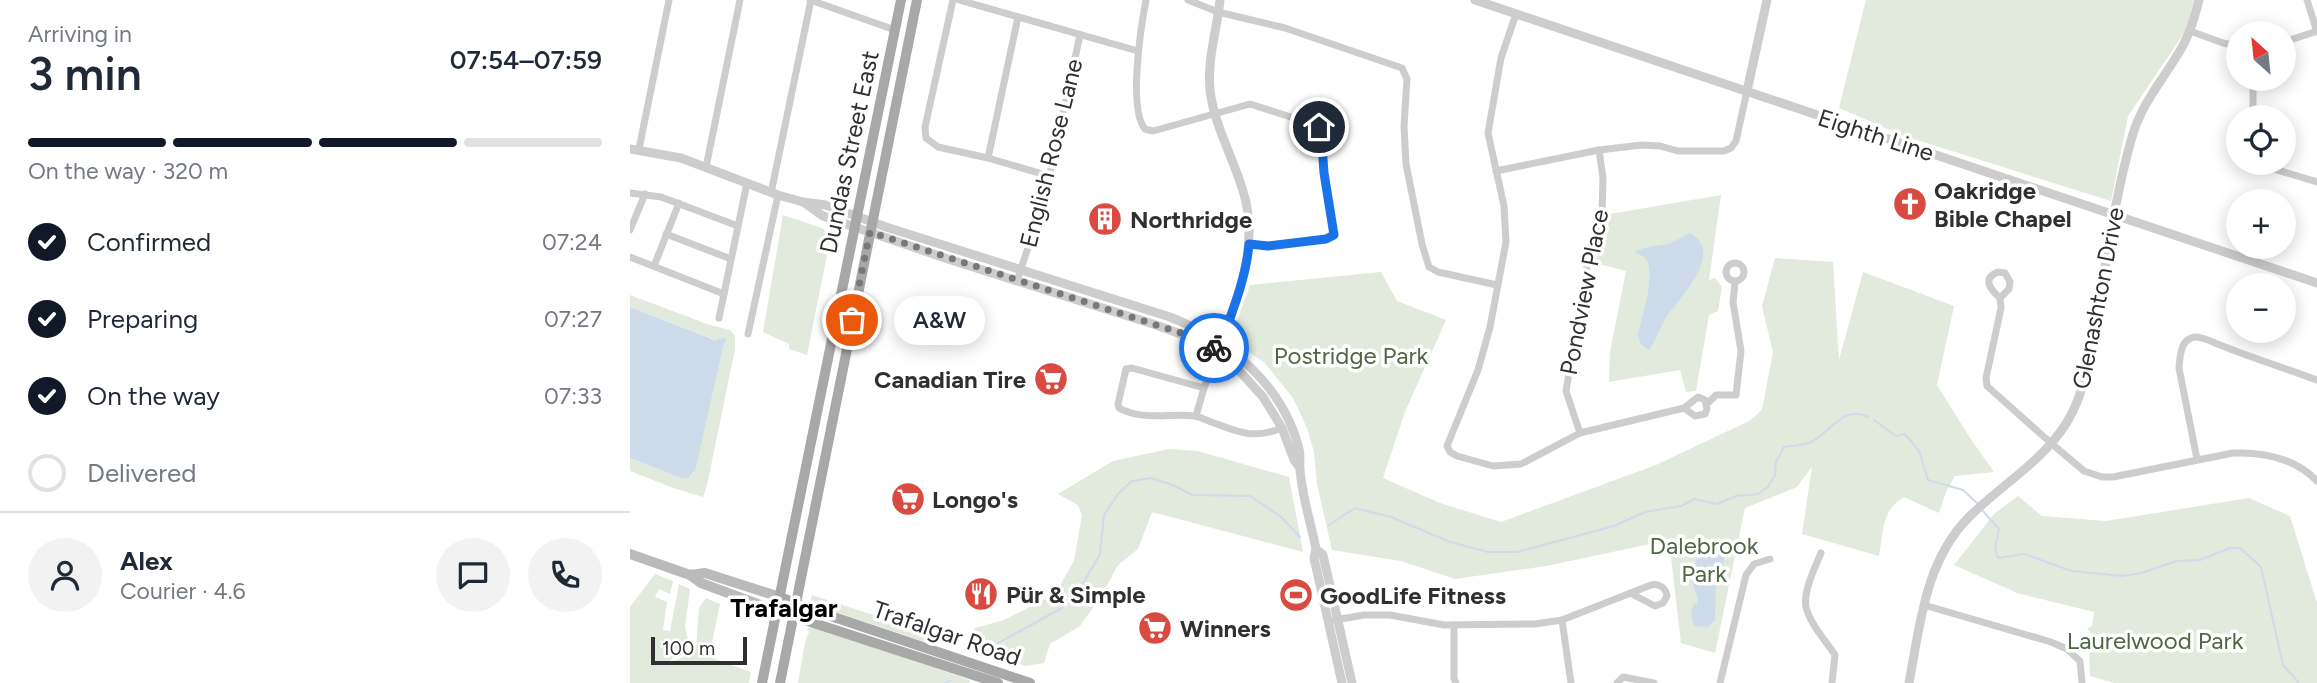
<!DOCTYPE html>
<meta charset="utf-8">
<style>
:root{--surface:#fff;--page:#f2f2f3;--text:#1f2937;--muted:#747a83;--line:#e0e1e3;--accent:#111827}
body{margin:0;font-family:Figtree,sans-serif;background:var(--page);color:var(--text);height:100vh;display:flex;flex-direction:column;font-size:26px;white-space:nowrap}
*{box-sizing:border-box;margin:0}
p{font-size:23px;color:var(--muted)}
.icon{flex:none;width:38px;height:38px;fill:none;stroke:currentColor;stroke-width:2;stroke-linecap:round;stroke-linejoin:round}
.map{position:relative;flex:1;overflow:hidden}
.side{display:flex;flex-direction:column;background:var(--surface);width:630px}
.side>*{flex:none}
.needle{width:46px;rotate:333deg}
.controls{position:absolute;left:1596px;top:21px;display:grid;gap:14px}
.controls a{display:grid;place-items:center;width:70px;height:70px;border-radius:50%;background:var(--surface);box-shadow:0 4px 18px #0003;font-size:35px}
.scale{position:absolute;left:21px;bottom:18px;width:96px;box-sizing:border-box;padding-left:7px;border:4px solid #303030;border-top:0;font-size:19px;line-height:24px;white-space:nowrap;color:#303030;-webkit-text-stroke:5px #fff;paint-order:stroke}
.pin{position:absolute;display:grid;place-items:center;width:60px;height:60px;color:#fff;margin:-30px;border:4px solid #fff;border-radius:50%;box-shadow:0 2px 7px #0007}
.courier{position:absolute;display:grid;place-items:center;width:70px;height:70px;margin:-35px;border:5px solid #1a73e8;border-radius:50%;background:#fff;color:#222;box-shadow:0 2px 9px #0007}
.bubble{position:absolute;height:49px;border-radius:24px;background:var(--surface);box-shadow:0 4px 18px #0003;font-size:23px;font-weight:600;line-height:49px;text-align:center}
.overview em{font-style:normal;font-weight:600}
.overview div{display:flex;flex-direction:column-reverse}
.overview{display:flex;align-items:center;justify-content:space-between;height:119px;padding:0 28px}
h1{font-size:46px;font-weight:600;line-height:52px}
.bar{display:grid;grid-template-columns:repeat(4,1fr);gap:10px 7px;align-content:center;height:84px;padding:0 28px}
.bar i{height:9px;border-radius:5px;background:var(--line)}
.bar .on{background:var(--accent)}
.bar p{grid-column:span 4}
.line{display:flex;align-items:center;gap:18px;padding:0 28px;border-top:2px solid var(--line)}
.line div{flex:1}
.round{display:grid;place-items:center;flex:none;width:74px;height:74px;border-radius:37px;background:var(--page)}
ol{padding:0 28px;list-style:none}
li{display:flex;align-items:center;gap:21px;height:77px}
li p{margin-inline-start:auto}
li .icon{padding:7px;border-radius:50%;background:var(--accent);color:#fff;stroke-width:4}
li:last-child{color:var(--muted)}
li i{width:38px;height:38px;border:4px solid var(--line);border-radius:50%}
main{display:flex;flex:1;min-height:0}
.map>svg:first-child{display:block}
.green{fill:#e2e9dd}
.water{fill:#cedbea}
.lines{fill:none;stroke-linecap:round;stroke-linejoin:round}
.stream{stroke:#cedbea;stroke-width:2}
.minor{stroke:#cdcdcd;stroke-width:7}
.tertiary{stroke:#cdcdcd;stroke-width:9}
.secondary{stroke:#bababa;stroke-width:10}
.primary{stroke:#a8a8a8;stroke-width:10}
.done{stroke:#787878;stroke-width:7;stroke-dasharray:0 12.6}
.route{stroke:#1a73e8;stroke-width:9}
.labels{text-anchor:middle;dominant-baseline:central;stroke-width:7;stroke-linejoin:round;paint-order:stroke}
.street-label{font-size:24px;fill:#303030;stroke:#fff}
.poi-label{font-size:24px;font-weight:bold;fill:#303030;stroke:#fff;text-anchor:start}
.park-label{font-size:24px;fill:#4e6941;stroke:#fff}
.neighbourhood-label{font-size:26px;font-weight:bold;fill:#000;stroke:#fff}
</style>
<main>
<section class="side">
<div class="overview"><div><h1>3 min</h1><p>Arriving in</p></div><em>07:54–07:59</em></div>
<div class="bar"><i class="on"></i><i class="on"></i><i class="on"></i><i></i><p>On the way · 320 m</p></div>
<ol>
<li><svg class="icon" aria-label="check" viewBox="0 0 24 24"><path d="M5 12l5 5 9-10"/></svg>Confirmed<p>07:24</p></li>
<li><svg class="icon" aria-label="check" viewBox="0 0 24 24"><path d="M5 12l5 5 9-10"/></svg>Preparing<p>07:27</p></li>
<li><svg class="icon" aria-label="check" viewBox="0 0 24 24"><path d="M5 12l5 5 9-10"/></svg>On the way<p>07:33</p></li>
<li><i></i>Delivered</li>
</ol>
<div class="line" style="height:126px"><a class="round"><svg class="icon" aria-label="person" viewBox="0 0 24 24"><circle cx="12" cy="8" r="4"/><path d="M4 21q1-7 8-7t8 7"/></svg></a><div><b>Alex</b><p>Courier · 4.6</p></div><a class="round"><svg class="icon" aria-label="chat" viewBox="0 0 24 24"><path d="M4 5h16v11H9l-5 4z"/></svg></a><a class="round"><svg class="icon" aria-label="phone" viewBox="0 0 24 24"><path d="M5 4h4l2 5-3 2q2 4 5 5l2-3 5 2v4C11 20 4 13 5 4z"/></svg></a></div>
</section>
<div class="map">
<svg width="1687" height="683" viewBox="0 0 1687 683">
<rect width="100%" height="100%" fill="#fff"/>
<g class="green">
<path d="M1236,0H1564L1556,30L1498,116L1481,201L1274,136L1209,108Z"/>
<path d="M1091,195L1079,280L1085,278L1092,287L1088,311L1079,315L1066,391L1056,392L1050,370L979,382L980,352L996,271L965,263L980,214Z"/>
<path d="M153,215L192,228L201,235L177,355L159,349V344L133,332Z"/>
<path d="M1145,258L1203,262L1209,360L1233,272L1324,306L1307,385L1340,438L1364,472L1325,476L1316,492L1309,513L1274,497C1251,511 1254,530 1249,556L1172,534L1182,467L1167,487L1115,508L1085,653L1051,643L1039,540L916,566L825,579L771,561L702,550L687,484L684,452L677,428L663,398L634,362L600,340L620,285L751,272L767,301L816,320L775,412L753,478L810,503L871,522L1026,465L1119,421L1132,410L1143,352L1132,306Z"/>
<path d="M0,295L80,325L100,330L105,336V349L77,485L73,497L46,489L0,471V458L51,478H58L64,473L94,343L97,341L95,337L86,340L0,307Z"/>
<path d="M539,449L568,451L659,477L673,552L522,512L508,549L488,565L470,598L450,626L420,644L414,663L395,666L340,643L345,628L374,620L425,594L444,561L452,515L448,505L428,494L483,461Z"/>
<path d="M1388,496L1412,516L1476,521L1619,498L1660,516L1687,603V683H1484L1460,676L1459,650L1461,633L1457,629L1462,626L1464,612L1387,593L1324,565L1364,514Z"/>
<path d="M25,574L43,581L40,594L29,589L25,597L37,602L33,630L40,631L49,584L60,589L55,627L58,640L40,661L47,660L66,650L69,608L76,598L90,604L79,657L121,672L119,683H0V607Z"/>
<path d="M182,595L317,639L307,645L301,644L185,605L180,603Z"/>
<path d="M182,627L189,628L340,680L339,683H168L175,642L179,632L177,629Z"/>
</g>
<g class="water">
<path d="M1060,233C1095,253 1051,296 1037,316C1030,327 1027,339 1019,350L1011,344L1008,335C1012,316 1027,273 1015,257L1004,252L1018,247L1039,244Z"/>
<path d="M0,307L85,340L95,337L97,341L94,343L65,471L58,478H51L0,458Z"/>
<path d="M1089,540L1097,547L1092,568L1095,573L1086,587L1085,620L1078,627L1064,626L1061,612L1064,603L1067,605C1070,596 1064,593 1063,584C1060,567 1072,542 1089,540Z"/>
</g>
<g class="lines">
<g class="stream">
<path d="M1244,420L1266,436L1275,434L1289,451L1298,480L1333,490L1348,504"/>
<path d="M1353,511L1369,529L1365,548L1368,558L1394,554L1442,571L1492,576L1512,573L1546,561L1570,560L1600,548H1610L1631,567L1653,665L1669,683"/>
<path d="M699,525L725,508L761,517L820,542L858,552H887L984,526L1015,512L1051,506L1064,499L1087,504L1106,496L1128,494L1138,487L1145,475L1146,462L1154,447C1162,446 1174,445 1181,442C1200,433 1213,404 1238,417"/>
<path d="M350,653L432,608L447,594L470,554L474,515L488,494L502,481L521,478L545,486L562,495L620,496L651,517L670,537"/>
<path d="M315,683L320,681"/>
</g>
<g class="minor">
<path d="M180,0L265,30"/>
<path d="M323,0L295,127L296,138L308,147L358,158L419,176"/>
<path d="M329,0L508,51"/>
<path d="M516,0C511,26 498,109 515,129L523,131L620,104L686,125L690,129L694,173L704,235L696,239L638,246L619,244"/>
<path d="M558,0L588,12L655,28L772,68L777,79L774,126L776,164L792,244L799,267L808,272L867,285"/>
<path d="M1677,0L1687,32"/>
<path d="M886,14L871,58L858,133L874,206L876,242L860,327L848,370L817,446L820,452L827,456L863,466L891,464L950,433L1054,408L1068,397L1075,400L1077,409L1075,414L1065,416L1054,408"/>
<path d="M1560,31L1593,43L1608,46"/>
<path d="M1654,42L1687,31"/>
<path d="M1623,117V79"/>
<path d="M9,149L39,0"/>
<path d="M358,158L388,17"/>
<path d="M1624,163L1687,182"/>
<path d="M76,167L110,0"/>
<path d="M866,171L969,150L1012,145L1030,146L1048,151H1094L1101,148L1106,141L1117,91"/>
<path d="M0,193L31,197L108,226"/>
<path d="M141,193L181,0"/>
<path d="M0,230L15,194"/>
<path d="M36,234L101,259"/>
<path d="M0,257L94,294"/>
<circle cx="1105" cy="272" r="9"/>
<path d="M24,266L49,203"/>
<path d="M1368,272L1375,273L1380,282L1379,289L1370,298C1361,290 1351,279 1368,272Z"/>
<path d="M387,281L415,196L450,35"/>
<path d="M1370,298L1371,308L1356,378L1357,386L1422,444L1454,471L1472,477H1483L1603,453C1633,452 1665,458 1687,481"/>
<path d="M89,318L117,183"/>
<path d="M118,334L148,195"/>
<path d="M574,388L502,368L496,369L488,404L489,408C512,421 539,413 564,416C571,417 578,421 584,423C610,433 625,439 652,428"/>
<path d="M1077,404L1086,395H1106L1111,351L1103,302L1105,283"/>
<path d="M566,416L574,388L588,351"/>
<path d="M950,433L936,391L958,260L972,215L973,178L969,150"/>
<path d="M1567,459L1549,368C1550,357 1550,340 1564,337C1572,336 1582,342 1590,345C1622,358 1655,368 1687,380"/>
<path d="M1191,553C1185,567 1173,592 1176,607C1180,624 1196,641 1205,655L1202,683"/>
<path d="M1294,605L1421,642L1437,649L1450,661L1452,683"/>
<path d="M705,620L734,615H760L814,625L905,624L932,620L1021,585C1029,583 1036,588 1037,596L1033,603L1025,606L1002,594"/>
<path d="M932,620L941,683"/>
<path d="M824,625V679L826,683"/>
<path d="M987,683L993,677L1024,683"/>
<path d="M1090,683L1116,575L1124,564L1140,559"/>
</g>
<g class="tertiary">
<path d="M590,0C587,30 577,59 580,90C584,125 603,157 613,191C630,244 608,297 590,346"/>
<path d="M845,0L1687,283"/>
<path d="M1117,91L1137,0"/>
<path d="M0,149L51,158L148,195L173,202L196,205L256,227L540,317C600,341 653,385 669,449C671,457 669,463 670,470C672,496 681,523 686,549L684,558L712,683"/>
<path d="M175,203L193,216L315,258"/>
<path d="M318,259L523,324L576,343L604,365L633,397L652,428L664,460L670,468"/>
<path d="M686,549L693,555L722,683"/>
<path d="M1279,683C1290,625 1295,561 1339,517C1374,482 1421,457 1443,411C1457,382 1460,351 1466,319C1477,258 1485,196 1502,137C1511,105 1531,82 1548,54C1559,37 1564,19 1569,0"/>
</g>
<g class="secondary">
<path d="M0,554L60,575L71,583L147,611"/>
<path d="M60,575L75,573L150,597"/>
</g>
<g class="primary">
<path d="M150,597L177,608L400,683"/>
<path d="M147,611L368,683"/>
<path d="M132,683L271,0"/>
<path d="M150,683L287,0"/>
</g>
</g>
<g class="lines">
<path class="done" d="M222,320L240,232L523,324L558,335L584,348"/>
<path class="route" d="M584,348L588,351C600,317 616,280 619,244L638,246L696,239L704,235L694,173L691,131L689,127"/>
</g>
<defs>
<g id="church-disc" transform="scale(1.75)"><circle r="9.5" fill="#d94b41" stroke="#fff"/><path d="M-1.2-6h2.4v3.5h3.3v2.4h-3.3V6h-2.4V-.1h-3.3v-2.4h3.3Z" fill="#fff"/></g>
<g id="building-disc" transform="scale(1.75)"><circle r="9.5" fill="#d94b41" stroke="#fff"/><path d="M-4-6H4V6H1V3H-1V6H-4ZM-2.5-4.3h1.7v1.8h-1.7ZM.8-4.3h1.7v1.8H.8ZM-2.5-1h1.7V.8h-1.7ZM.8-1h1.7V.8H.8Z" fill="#fff"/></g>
<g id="supermarket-disc" transform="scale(1.75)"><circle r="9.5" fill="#d94b41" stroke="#fff"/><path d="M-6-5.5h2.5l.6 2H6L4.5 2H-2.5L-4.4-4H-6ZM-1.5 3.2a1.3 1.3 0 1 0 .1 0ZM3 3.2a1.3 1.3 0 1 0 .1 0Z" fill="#fff"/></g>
<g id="restaurant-disc" transform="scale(1.75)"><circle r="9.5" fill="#d94b41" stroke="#fff"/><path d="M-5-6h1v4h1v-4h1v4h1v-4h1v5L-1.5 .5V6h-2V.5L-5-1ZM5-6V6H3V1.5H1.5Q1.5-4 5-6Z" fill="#fff"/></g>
<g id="stadium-disc" transform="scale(1.75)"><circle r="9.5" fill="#d94b41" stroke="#fff"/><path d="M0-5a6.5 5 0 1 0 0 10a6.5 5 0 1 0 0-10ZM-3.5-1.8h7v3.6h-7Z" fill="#fff"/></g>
</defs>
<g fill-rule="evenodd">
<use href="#church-disc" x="1280" y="204"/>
<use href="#building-disc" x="475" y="219"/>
<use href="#supermarket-disc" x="421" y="379"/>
<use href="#supermarket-disc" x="278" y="499"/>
<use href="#restaurant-disc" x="351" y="594"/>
<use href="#stadium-disc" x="666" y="595"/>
<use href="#supermarket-disc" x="525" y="628"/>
</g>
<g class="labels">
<g class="street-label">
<text transform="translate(1246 135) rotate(18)">Eighth Line</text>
<text transform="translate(219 152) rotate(-78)">Dundas Street East</text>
<text transform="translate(421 153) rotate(-76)">English Rose Lane</text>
<text transform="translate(954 292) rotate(-79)">Pondview Place</text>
<text transform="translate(1468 298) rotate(-79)">Glenashton Drive</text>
<text transform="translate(317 633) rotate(19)">Trafalgar Road</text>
</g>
<g class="poi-label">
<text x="1304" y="190">Oakridge<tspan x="1304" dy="28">Bible Chapel</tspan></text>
<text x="500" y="219">Northridge</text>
<text x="396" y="379" text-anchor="end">Canadian Tire</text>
<text x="302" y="499">Longo's</text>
<text x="376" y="594">Pür &amp; Simple</text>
<text x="690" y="595">GoodLife Fitness</text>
<text x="550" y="628">Winners</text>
</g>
<g class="park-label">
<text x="721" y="355">Postridge Park</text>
<text x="1074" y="545">Dalebrook<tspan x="1074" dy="28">Park</tspan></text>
<text x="1525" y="640">Laurelwood Park</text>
</g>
<g class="neighbourhood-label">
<text x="154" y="608">Trafalgar</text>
</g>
</g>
</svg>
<div class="controls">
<a><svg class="needle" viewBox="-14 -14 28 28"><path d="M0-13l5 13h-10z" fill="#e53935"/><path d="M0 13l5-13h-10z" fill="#747a83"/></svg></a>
<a><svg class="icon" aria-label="locate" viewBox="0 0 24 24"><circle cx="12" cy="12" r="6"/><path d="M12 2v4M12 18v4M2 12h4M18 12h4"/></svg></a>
<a>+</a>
<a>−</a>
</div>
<div class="scale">100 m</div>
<div class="pin" style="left:222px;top:320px;background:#ea580c"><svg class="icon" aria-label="bag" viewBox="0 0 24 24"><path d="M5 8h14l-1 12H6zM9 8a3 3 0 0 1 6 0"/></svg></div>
<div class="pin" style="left:689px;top:127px;background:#1f2937"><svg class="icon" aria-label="home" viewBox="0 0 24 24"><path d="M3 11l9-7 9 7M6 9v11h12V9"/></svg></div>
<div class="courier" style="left:584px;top:348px"><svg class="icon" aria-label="bike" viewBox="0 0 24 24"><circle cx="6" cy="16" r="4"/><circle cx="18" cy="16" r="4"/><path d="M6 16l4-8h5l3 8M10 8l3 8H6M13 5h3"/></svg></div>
<div class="bubble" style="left:264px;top:296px;width:91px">A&amp;W</div>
</div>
</main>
